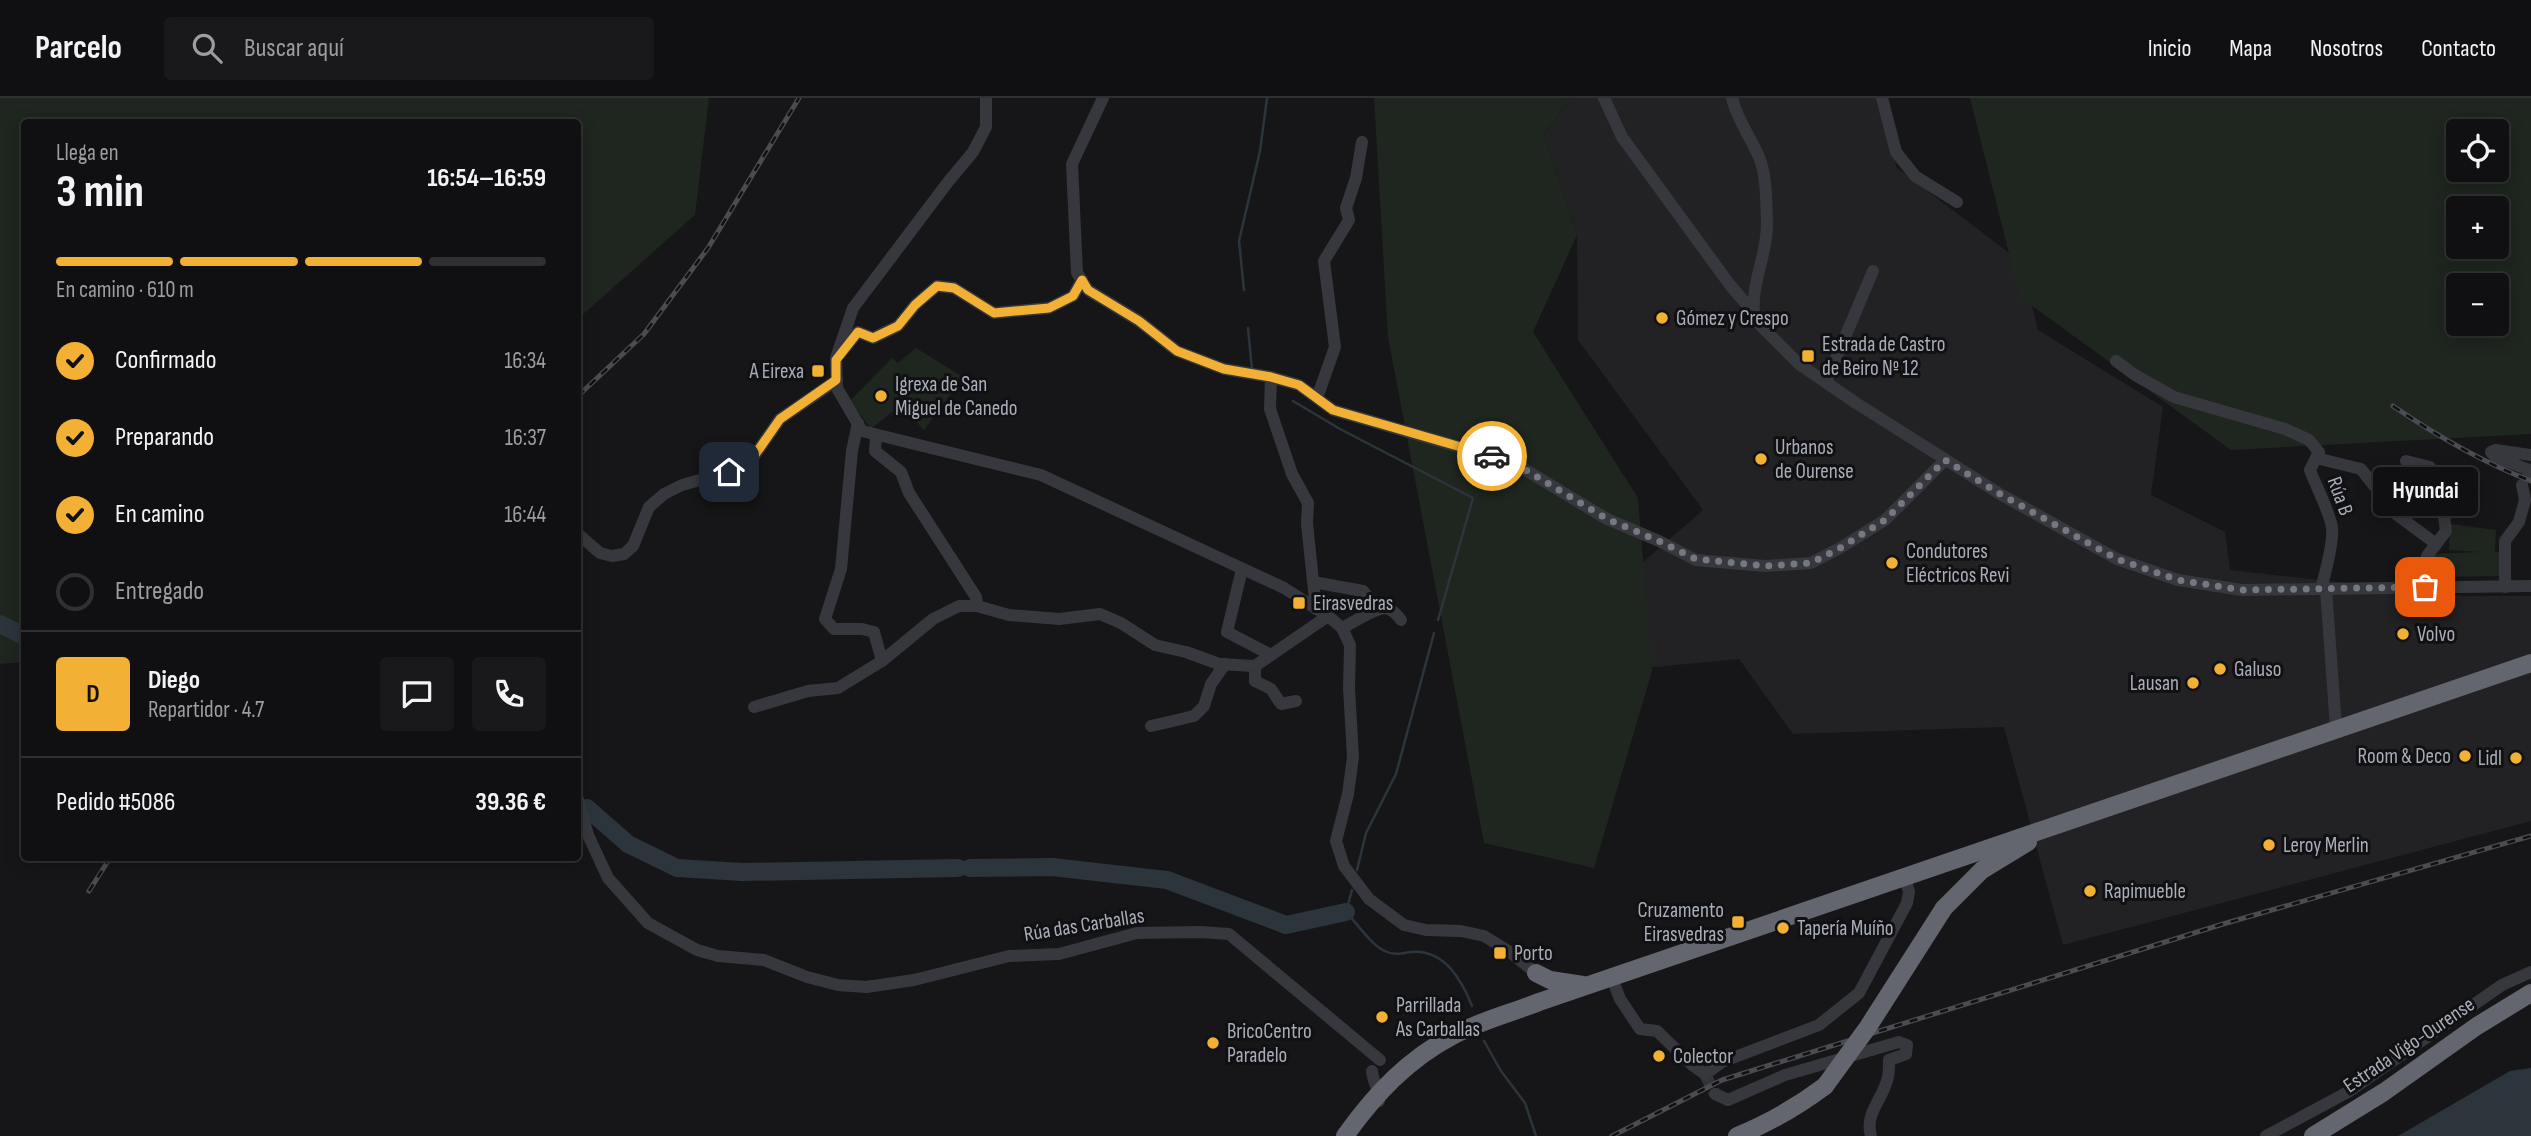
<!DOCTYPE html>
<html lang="es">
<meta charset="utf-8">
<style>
:root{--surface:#101012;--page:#19191b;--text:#f1f3f6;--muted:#9c9d9f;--line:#303032;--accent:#f2b134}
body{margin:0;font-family:"Sofia Sans Condensed",sans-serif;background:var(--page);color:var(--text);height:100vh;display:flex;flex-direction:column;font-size:26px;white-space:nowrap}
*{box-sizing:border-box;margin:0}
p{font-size:23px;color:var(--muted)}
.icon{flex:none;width:38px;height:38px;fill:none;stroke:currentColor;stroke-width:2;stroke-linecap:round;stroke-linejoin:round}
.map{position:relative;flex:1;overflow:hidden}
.sheet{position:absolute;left:21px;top:21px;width:560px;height:742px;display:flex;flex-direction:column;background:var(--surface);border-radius:7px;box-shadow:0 4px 18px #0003,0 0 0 2px var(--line)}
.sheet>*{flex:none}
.buttons{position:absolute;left:2446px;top:21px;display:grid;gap:14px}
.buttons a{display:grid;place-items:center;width:63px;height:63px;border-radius:7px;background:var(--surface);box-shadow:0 4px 18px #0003,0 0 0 2px var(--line);font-size:35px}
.pin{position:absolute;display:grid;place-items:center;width:60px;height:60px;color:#fff;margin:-30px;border-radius:14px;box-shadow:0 4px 10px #0006}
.courier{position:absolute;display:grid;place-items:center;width:70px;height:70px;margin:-35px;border:5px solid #f2b134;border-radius:50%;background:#fff;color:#222;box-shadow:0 2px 9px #0007}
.bubble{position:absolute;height:49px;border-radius:7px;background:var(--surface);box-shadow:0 4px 18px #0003,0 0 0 2px var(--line);font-size:23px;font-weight:700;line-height:49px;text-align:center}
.headline em{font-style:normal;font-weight:700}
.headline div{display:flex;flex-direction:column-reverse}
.headline{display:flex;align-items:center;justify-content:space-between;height:119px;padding:0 35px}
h1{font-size:46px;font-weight:700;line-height:52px}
.bar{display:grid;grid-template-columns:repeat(4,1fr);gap:10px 7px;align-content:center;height:84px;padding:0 35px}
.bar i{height:9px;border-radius:5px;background:var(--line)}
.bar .selected{background:var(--accent)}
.bar p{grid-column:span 4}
.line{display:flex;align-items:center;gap:18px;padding:0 35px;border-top:2px solid var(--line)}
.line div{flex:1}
.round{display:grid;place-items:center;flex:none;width:74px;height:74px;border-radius:7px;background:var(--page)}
ol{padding:0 35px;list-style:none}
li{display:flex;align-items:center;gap:21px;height:77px}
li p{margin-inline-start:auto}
li .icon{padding:7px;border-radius:50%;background:var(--accent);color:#111;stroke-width:4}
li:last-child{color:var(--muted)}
li i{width:38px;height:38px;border:4px solid var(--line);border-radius:50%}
header{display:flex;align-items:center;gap:42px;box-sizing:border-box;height:98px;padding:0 35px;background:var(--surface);border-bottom:2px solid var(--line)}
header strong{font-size:33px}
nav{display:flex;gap:38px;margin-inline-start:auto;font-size:24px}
.search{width:490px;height:63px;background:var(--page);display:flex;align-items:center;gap:18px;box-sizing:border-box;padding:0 24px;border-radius:7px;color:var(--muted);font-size:26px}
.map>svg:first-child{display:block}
.built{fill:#222225}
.green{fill:#1e261f;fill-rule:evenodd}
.water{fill:#2c353c}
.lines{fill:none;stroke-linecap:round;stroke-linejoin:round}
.stream{stroke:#2c353c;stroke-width:2.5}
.river{stroke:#2c353c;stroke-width:18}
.minor-tunnel{stroke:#333438;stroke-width:12;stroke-dasharray:12 6;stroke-linecap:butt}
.minor{stroke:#37383d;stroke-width:12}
.highway{stroke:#63666e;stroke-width:18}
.rail-casing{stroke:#4a4c52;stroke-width:5}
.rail{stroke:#111113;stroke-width:2.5;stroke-dasharray:8;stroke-linecap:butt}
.highway-bridge{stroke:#63666e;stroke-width:18}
.done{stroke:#757880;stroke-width:7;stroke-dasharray:0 12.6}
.route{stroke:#f2b134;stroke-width:9}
.poi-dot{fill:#f2b134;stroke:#111113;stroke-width:2.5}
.labels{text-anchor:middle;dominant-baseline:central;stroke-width:6;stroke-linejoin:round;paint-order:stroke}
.poi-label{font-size:21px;fill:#a8adb8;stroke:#111113;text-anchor:start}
.street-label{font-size:21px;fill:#a8adb8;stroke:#111113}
</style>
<header>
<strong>Parcelo</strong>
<div class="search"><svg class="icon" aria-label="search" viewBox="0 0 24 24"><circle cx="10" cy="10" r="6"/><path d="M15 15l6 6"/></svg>Buscar aquí</div>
<nav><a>Inicio</a><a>Mapa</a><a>Nosotros</a><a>Contacto</a></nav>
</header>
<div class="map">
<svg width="2531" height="1038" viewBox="0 0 2531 1038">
<rect width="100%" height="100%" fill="#161618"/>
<path class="built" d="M1571,0H1889L1896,69L2021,164L2038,232L2163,309L2151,397L2225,434L2230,472L2465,498H2531V723L2063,847L2004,629L1793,636L1739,561L1623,572L1588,512L1703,412L1578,242L1577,137L1544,36Z"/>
<g class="green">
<path d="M0,0H709L695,117L578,221V24H24V564L0,566Z"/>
<path d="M1374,0H1571L1544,36L1577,137L1533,234L1638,400L1652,573L1594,770L1484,745L1388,239Z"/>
<path d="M1970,0H2531V336L2231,352L2020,199ZM2459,33H2497V72H2459ZM2459,110H2497V149H2459ZM2459,187H2497V226H2459Z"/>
<path d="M916,250L963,279L924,332L900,307L871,331L850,303L892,260L898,265Z"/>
<path d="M2450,426L2496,432L2495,454H2500L2501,478L2427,479L2428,461L2436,456L2479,454L2449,452Z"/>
</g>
<path class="water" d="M2531,970V1038H2398L2510,973Z"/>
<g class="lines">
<g class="stream">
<path d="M1244,192L1239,143L1260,53L1267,0"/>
<path d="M1248,230L1252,272"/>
<path d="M1293,303L1340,331L1473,400L1438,522"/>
<path d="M1357,772L1366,735L1396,676L1434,535"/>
<path d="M1352,792L1346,814C1356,824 1372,848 1385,853C1395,858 1401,855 1411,854C1445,851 1462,883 1472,908"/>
<path d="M1484,943L1501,973L1525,1005L1536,1038"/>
</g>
<g class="river">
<path d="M0,526L24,538"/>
<path d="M587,710L628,746L677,770L742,774L958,770"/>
<path d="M970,770L1052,769L1167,782L1286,827L1346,814"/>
</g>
<path class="minor-tunnel" d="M1705,976L1715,996"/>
<g class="minor">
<path d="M986,0V29L973,54L948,84L853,210L836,260L837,290L862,333L1041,377L1284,490L1328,518L1342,530L1350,547L1349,590L1353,659L1348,696L1336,743L1344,768L1369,801L1404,827L1426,832L1461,833L1484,838L1510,854L1536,875"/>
<path d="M1103,0L1072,66L1077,175L1088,192L1139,223L1177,253L1224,271L1271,279L1299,287L1333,312L1514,365L1607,421L1659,443L1696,462L1765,468L1811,465L1840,450L1885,422L1945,362"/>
<path d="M1604,0L1622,39L1730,187L1754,215L1760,227L1799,266L1856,305L2000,396L2117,461L2178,482L2242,492L2531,488"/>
<path d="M1732,0C1737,22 1750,38 1759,59C1767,78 1766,104 1767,124C1768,155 1751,184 1754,215"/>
<path d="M1882,0L1896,54L1915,78L1957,104"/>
<path d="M840,256L858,234L873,240L898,228L915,207L937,188L954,190L994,215L1049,210L1073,198L1082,182"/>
<path d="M2116,263L2135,277L2174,299L2285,331L2309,342L2319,354L2310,372C2315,386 2331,417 2332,430C2334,444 2325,476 2321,491"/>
<path d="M1271,279L1270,311L1292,376L1308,405L1307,426L1316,511"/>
<path d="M1826,284L1873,173"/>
<path d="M1317,300L1335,249L1324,163L1349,122L1346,110L1356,80L1362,44"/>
<path d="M858,325L852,353L841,471L825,521L834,531H862L874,534L882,563"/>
<path d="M876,338L875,353L901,374L909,395L976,499L977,508"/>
<path d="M2316,360L2361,371L2397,417L2435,445"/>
<path d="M2406,363L2430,369L2441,396L2446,433L2427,458L2425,490"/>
<path d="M2528,375L2529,372L2495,359L2491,354L2495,352L2531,357"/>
<path d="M2392,411L2437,383"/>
<path d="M578,436L600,455L612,458L624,456L633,448L649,409L664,396L682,387L729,374L750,364L780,321L837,282"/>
<path d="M1242,471L1227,534L1271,557"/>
<path d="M1313,484L1363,493L1377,511"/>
<path d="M2505,489V443L2519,424L2525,402L2522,387"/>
<path d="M2326,491L2336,630"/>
<path d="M1342,530C1353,525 1379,507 1389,511C1394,513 1398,518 1401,522"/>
<path d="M1255,568V583L1271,591L1281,606L1296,603"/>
<path d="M754,609L808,593L838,590L882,563L933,521L959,508H977L1009,517L1059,521L1100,516L1121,525L1155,547L1186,554L1219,566L1255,568L1328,518"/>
<path d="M1151,628L1194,618L1204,608L1211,586L1225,566"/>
<path d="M578,701L588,737L608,780L648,825L697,852L718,858L764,862L807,879L838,887L866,889L914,882L1009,858L1059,856L1137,835L1200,834L1229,836L1380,962"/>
<path d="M1612,880L1620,901L1640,931L1657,933L1691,966L1705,976L1722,964L1819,927L1859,895L1907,805L1909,794L1905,779"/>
<path d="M1372,973C1373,984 1379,992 1379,1003"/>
<path d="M1715,996L1728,1002L1785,977L1899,944L1907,947L1906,956L1889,962C1889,968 1889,974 1888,979C1884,1000 1864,1015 1871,1038"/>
<path d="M2266,1038L2348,994L2502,887L2531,874"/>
</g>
<g class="highway">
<path d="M1944,810L1982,772L2028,744"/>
<path d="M1536,875L1550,882L1583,887"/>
<path d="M1345,1038C1375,996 1408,961 1454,937C1480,923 1511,915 1539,904L2531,565"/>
<path d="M1737,1038C1769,1025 1797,1009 1825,988"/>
<path d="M2313,1038L2384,994L2477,928L2531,895"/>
</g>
<g class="rail-casing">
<g id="rail">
<path d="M578,298L644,236L708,150L799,0"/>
<path d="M2393,308C2437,338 2482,364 2531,383"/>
<path d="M89,793L110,760"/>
<path d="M1612,1038L1722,982L2223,826L2531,738"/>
</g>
</g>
<use href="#rail" class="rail"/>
<path class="highway-bridge" d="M1825,988L1868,929L1944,810"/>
</g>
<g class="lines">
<path class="done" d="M1492,358L1514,365L1607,421L1659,443L1696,461L1765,468L1811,465L1840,450L1885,422L1945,362L2000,396L2117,461L2178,482L2242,492L2425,489"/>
<path class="route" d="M729,374L750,364L780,321L836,282V262L858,234L873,240L898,228L915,207L937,188L954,190L994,215L1049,210L1073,198L1082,182L1088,192L1139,223L1177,253L1224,271L1271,279L1299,287L1333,312L1492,358"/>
</g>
<g class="poi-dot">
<circle cx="1662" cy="220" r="7"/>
<rect x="1801" y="251" width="14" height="14" rx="3.5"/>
<rect x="811" y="266" width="14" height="14" rx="3.5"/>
<circle cx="881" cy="298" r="7"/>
<circle cx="1761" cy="361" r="7"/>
<circle cx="1892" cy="465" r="7"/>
<rect x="1292" y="498" width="14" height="14" rx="3.5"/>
<circle cx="2403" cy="536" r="7"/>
<circle cx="2220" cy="571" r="7"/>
<circle cx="2193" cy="585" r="7"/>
<circle cx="2465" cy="658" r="7"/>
<circle cx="2516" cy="660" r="7"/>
<circle cx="2269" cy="747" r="7"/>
<circle cx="2090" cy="793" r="7"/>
<rect x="1731" y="817" width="14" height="14" rx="3.5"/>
<circle cx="1783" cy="830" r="7"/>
<rect x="1493" y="848" width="14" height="14" rx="3.5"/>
<circle cx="1382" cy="919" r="7"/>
<circle cx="1213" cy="945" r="7"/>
<circle cx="1659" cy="958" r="7"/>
</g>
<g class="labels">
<g class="poi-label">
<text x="1676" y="220">Gómez y Crespo</text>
<text x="1822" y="246">Estrada de Castro<tspan x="1822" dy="24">de Beiro Nº 12</tspan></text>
<text x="804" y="273" text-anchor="end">A Eirexa</text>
<text x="895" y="286">Igrexa de San<tspan x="895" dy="24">Miguel de Canedo</tspan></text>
<text x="1775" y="349">Urbanos<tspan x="1775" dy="24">de Ourense</tspan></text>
<text x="1906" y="453">Condutores<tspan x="1906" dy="24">Eléctricos Revi</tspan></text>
<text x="1313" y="505">Eirasvedras</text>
<text x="2417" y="536">Volvo</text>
<text x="2234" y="571">Galuso</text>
<text x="2179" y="585" text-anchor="end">Lausan</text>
<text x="2451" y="658" text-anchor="end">Room &amp; Deco</text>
<text x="2502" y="660" text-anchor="end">Lidl</text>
<text x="2283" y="747">Leroy Merlin</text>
<text x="2104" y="793">Rapimueble</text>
<text x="1724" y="812" text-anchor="end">Cruzamento<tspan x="1724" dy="24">Eirasvedras</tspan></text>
<text x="1797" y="830">Tapería Muíño</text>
<text x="1514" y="855">Porto</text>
<text x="1396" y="907">Parrillada<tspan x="1396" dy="24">As Carballas</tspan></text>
<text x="1227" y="933">BricoCentro<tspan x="1227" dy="24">Paradelo</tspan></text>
<text x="1673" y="958">Colector</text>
</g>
<g class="street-label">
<text transform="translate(2340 398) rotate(70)">Rúa B</text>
<text transform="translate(1084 827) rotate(-9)">Rúa das Carballas</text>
<text transform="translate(2409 947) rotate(-34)">Estrada Vigo-Ourense</text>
</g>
</g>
</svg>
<div class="buttons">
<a><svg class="icon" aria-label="locate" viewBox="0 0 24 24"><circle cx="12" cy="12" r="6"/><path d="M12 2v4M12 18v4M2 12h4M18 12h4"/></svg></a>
<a>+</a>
<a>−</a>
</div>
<div class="pin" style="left:2425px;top:489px;background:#ea580c"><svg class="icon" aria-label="bag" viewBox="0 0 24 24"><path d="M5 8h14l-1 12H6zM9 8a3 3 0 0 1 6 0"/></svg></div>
<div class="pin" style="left:729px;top:374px;background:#1f2937"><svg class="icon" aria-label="home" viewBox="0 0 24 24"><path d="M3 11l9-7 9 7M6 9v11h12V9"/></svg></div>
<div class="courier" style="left:1492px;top:358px"><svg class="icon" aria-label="car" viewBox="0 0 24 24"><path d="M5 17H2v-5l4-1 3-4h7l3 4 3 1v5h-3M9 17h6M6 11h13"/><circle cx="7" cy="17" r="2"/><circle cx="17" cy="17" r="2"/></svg></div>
<div class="bubble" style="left:2373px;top:369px;width:105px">Hyundai</div>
<section class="sheet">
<div class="headline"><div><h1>3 min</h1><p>Llega en</p></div><em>16:54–16:59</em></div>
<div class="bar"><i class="selected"></i><i class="selected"></i><i class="selected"></i><i></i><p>En camino · 610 m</p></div>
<ol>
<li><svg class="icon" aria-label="check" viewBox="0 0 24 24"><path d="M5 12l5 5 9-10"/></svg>Confirmado<p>16:34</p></li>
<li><svg class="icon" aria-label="check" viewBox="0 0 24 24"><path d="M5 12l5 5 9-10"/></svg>Preparando<p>16:37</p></li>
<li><svg class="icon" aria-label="check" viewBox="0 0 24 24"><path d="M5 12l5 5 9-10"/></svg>En camino<p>16:44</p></li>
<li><i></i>Entregado</li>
</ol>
<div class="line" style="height:126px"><b class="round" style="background:var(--accent);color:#111">D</b><div><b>Diego</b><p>Repartidor · 4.7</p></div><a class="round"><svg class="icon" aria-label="chat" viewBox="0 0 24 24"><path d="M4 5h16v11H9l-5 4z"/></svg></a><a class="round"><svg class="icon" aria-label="phone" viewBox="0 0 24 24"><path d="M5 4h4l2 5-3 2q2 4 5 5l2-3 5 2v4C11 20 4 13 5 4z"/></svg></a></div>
<div class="line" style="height:91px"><div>Pedido #5086</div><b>39.36 €</b></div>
</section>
</div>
